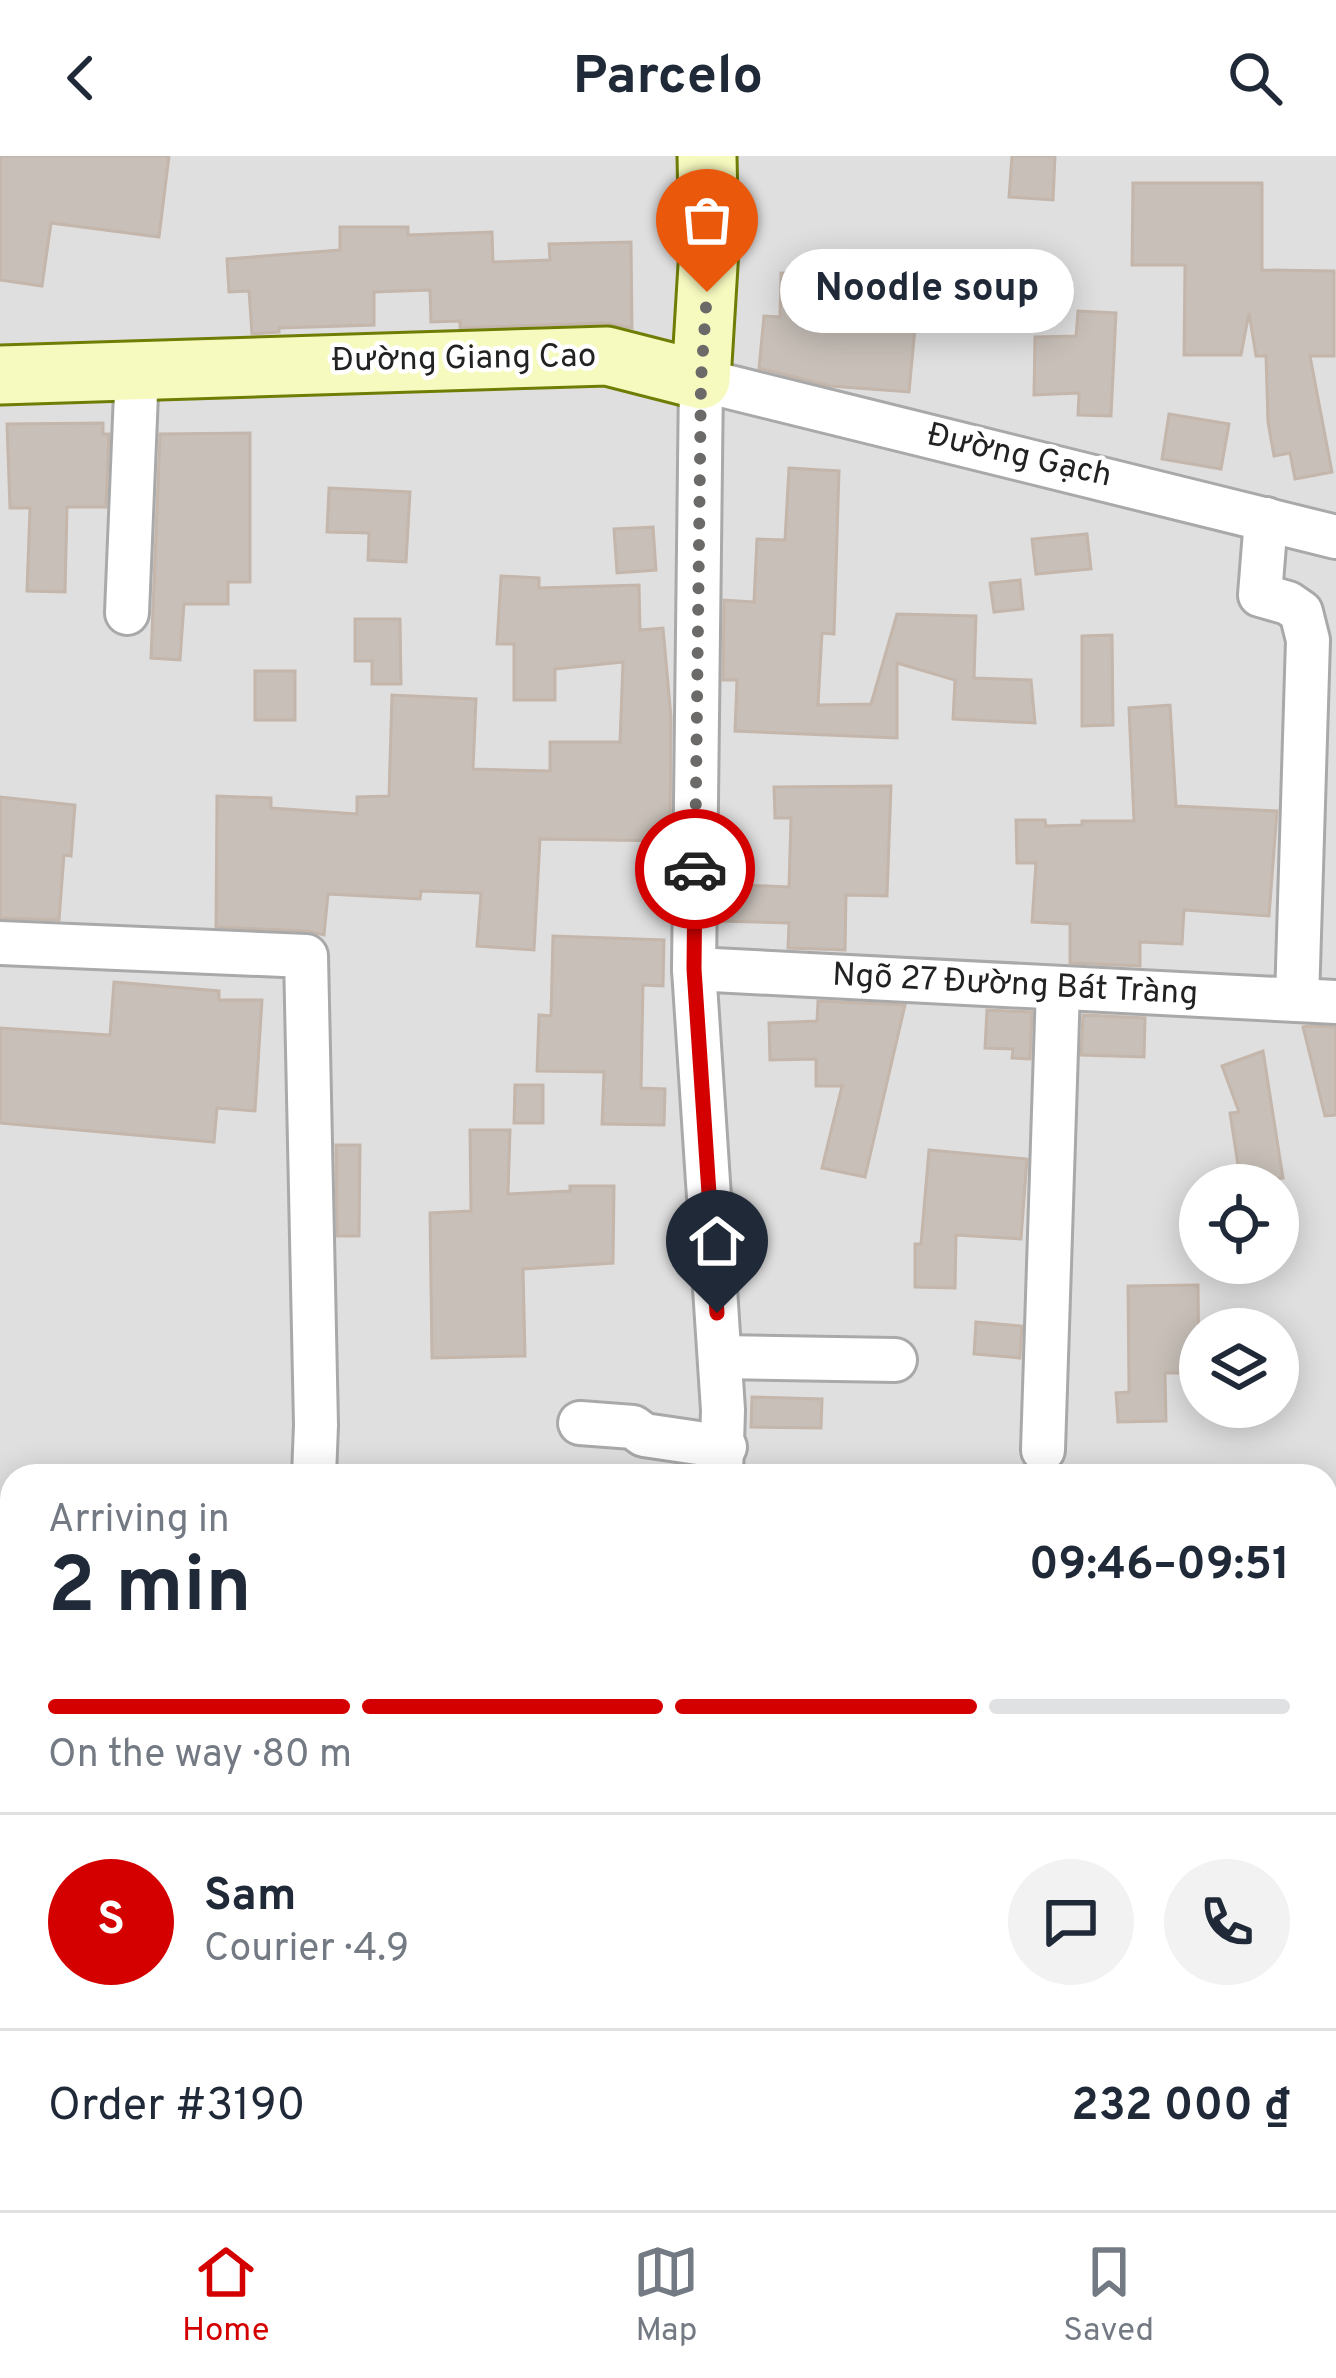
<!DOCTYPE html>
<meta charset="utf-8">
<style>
:root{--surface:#fff;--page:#f2f2f3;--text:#1f2937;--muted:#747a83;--line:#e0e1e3;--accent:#d40000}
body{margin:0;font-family:Overpass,sans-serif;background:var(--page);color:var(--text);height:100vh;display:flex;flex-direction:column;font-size:45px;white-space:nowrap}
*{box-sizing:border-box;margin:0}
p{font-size:39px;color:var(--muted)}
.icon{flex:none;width:66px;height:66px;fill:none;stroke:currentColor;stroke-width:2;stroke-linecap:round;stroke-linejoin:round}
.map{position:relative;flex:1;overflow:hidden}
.sheet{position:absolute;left:0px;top:1308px;width:1338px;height:747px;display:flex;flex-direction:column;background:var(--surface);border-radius:36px 36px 0 0;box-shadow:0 6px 30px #0003}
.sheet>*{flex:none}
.controls{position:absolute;left:1179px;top:1008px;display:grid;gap:24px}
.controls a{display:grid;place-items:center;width:120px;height:120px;border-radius:50%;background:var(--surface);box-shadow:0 6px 30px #0003;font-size:60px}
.pin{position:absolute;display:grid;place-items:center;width:102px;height:102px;color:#fff;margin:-123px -51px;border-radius:50% 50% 50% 0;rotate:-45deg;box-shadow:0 0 12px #0007}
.pin .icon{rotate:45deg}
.courier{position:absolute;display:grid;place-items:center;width:120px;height:120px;margin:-60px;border:9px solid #d40000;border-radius:50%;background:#fff;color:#222;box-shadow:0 3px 15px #0007}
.bubble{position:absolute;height:84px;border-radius:42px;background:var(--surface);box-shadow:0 6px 30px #0003;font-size:39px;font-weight:700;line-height:84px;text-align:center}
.head em{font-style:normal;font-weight:700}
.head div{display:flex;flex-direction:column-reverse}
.head{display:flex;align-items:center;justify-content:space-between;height:204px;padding:0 48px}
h1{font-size:78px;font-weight:700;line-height:90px}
.bar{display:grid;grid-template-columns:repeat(4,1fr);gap:18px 12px;align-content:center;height:144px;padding:0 48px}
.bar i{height:15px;border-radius:9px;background:var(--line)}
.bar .on{background:var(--accent)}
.bar p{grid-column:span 4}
.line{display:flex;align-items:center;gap:30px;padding:0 48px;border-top:3px solid var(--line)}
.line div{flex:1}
.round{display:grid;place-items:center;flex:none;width:126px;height:126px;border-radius:63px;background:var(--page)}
header{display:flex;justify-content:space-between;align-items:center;height:156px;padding:0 48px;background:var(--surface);font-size:54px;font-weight:700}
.menu{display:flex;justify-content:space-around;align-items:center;height:168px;border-top:3px solid var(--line);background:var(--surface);font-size:33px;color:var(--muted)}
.menu a{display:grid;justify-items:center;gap:6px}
.menu .on{color:var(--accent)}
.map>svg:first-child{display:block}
.residential{fill:#e0dfdf;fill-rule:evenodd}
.building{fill:#c7bfb8;stroke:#c4b6ab;stroke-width:3}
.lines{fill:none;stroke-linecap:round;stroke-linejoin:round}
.street-casing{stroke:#a9a9a9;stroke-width:48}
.secondary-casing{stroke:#707d05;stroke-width:63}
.street{stroke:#fff;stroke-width:42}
.secondary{stroke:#f7fabf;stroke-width:57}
.done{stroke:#6b6a68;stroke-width:12;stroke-dasharray:0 21.6}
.route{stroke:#d40000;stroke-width:15}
.labels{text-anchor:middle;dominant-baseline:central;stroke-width:9;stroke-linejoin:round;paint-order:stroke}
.street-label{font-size:33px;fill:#222;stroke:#fff}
</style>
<header><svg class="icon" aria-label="back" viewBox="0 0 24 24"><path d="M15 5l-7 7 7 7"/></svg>Parcelo<svg class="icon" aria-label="search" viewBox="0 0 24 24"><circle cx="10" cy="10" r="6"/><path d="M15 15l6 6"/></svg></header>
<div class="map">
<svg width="1336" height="2054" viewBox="0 0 1336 2054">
<rect width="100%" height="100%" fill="#f2efe9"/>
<path class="residential" d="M0,0H1336V2054H0ZM1200,1029H1278V1107H1200ZM1200,1173H1278V1251H1200ZM12,1320H1326V2043H12Z"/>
<g class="building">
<path d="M0,0H169L159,81L51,67L42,130L0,124Z"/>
<path d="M1012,0H1055L1053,44L1009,41Z"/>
<path d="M1133,27H1262V114L1334,115V200H1310L1332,316L1295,323L1290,297L1274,300L1268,266L1266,200H1256L1249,157L1241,199H1184L1185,109H1132Z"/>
<path d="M340,71H408V79L492,76L493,106L550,104L549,88L631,86L632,172L606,167L460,172V165L431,166L430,134L374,136V169L279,172V176L252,178L249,135L229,136L227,103L340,94Z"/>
<path d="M862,103H901L900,171L915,172L909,236L830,230L759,212L764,160L780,161L781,117L862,118Z"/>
<path d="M1078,155L1116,157L1111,260L1078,259L1079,237L1034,239L1035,181L1076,180Z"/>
<path d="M1169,258L1229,268L1221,313L1162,303Z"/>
<path d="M103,267V278H109L106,351H67L65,436L27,435L30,352H10L7,268Z"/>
<path d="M250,277V426H228V448H184L180,504L151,502L160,278Z"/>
<path d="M789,312L839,315L834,478L822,477L818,549L871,548L897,458L976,460L974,522L1031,524L1035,567L953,563L955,524L897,507V582L735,575L737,524H723L724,444L754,446L757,383L785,384Z"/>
<path d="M329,332L410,336L406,406L368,404L369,377L327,376Z"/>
<path d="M653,371L656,414L617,417L614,373Z"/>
<path d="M1087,378L1091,413L1036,418L1032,383Z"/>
<path d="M501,420L539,422V432L639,429L640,474L663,472L671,561L670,685L540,683L534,794L477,790L481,737L421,735L420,743L328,738L324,779L307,775L216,771L217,640L271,642V652L357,658V641L389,640L392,539L476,543L473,613L550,615V586H620L623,506L555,513V544H514V488H497Z"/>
<path d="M1020,424L1023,453L994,456L990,427Z"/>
<path d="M355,463H400L401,528H372V505H355Z"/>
<path d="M1112,479L1113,569L1082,570V480Z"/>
<rect x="255" y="515" width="40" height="49"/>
<path d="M1170,549L1176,650L1277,655L1269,760L1184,754L1182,788L1140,786V810L1070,807V768L1032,766L1036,707H1017L1016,664H1045L1046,670L1082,669V665H1134L1129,552Z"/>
<path d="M891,630L887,740L846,739L845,794L788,792L789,767L720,765L721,728L789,731L791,662H775L774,631Z"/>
<path d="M0,641L75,649L71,700L64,699L59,764L0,762Z"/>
<path d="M553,780L664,784L663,830L643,829L641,932L665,933L664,969L602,968L604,916L537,915L539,859L551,860Z"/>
<path d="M114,826L219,835V844H262L255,955L217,952L214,986L0,967V872L110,879Z"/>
<path d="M818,845L905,849L865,1021L822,1012L842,930H816V903L770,904L769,867L817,865Z"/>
<path d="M987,854L1032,856L1030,903L1012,902L1013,893L985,892Z"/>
<path d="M1083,859L1145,862L1144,901L1081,899Z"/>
<path d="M1308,870L1336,871V959L1325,960L1303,871Z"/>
<path d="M1263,895L1283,1022L1241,1028L1230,957L1239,956L1222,910Z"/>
<path d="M515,929H543V967H514Z"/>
<path d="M470,974H510L508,1038L570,1035V1030H614L613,1107L523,1113L525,1200L432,1202L430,1057L471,1055Z"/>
<path d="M336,989H360L359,1080H337Z"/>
<path d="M929,994L1027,1003L1021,1083L956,1079L955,1132L915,1131V1088H921Z"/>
<path d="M1198,1129L1199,1217H1165L1166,1265L1118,1266L1116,1237L1129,1236L1128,1130Z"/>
<path d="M976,1166L1022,1170L1020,1202L974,1198Z"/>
<path d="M752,1241L822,1243L821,1272L751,1271Z"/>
</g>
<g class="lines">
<g class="street-casing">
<g id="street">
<path d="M1266,363L1260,439L1288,447L1301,456L1308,484L1297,844"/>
<path d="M127,457L137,213"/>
<path d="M0,787L306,800L316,1269L314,1320"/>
<path d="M694,813L1336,846"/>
<path d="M720,1201L895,1204"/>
<path d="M580,1267L633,1271L644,1279L725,1291"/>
<path d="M1043,1294L1058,832"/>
<path d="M721,1320L723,1254L694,813L701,224L1336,381"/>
<path d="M1326,1719L1336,1708"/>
<path d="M945,2043L962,2054"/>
<path d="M1083,2054L1090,2043"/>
</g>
</g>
<g class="secondary-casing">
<path id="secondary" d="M0,219L607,200L701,224L709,93L707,0"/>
</g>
<use href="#street" class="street"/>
<use href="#secondary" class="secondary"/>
</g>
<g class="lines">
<path class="done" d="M695,713L701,224L707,136"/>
<path class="route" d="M695,713L694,813L717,1157"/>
</g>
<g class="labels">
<g class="street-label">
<text transform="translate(464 204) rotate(-1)">Đường Giang Cao</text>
<text transform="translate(1019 301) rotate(13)">Đường Gạch</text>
<text transform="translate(1015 830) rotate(3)">Ngõ 27 Đường Bát Tràng</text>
</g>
</g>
</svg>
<div class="controls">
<a><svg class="icon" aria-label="locate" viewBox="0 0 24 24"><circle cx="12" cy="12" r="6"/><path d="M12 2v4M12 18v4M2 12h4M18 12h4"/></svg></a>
<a><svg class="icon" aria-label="layers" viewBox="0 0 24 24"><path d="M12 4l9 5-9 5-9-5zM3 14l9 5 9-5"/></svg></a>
</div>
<div class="pin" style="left:707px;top:136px;background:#ea580c"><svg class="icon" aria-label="bag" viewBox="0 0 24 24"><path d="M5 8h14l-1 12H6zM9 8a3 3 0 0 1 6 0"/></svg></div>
<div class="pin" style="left:717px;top:1157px;background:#1f2937"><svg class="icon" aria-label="home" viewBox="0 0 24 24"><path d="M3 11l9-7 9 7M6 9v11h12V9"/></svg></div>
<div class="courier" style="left:695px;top:713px"><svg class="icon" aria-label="car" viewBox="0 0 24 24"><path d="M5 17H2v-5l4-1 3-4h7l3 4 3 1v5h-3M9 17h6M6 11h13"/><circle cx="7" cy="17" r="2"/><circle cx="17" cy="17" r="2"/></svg></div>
<div class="bubble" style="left:780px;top:93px;width:294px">Noodle soup</div>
<section class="sheet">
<div class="head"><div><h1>2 min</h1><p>Arriving in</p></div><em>09:46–09:51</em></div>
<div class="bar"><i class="on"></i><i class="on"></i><i class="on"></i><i></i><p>On the way · 80 m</p></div>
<div class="line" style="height:216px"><b class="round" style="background:var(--accent);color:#fff">S</b><div><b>Sam</b><p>Courier · 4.9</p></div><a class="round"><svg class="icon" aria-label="chat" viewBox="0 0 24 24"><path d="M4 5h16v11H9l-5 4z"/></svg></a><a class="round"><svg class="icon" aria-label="phone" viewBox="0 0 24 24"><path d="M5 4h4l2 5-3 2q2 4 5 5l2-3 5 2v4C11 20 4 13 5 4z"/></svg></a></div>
<div class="line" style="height:156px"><div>Order #3190</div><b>232 000 ₫</b></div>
</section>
</div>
<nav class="menu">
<a class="on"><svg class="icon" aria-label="home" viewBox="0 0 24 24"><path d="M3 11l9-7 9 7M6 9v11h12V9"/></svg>Home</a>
<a><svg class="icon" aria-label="map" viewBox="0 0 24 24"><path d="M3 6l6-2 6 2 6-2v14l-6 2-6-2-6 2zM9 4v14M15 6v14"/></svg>Map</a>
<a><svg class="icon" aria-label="saved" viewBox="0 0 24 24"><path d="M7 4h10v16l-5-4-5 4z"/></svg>Saved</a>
</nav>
